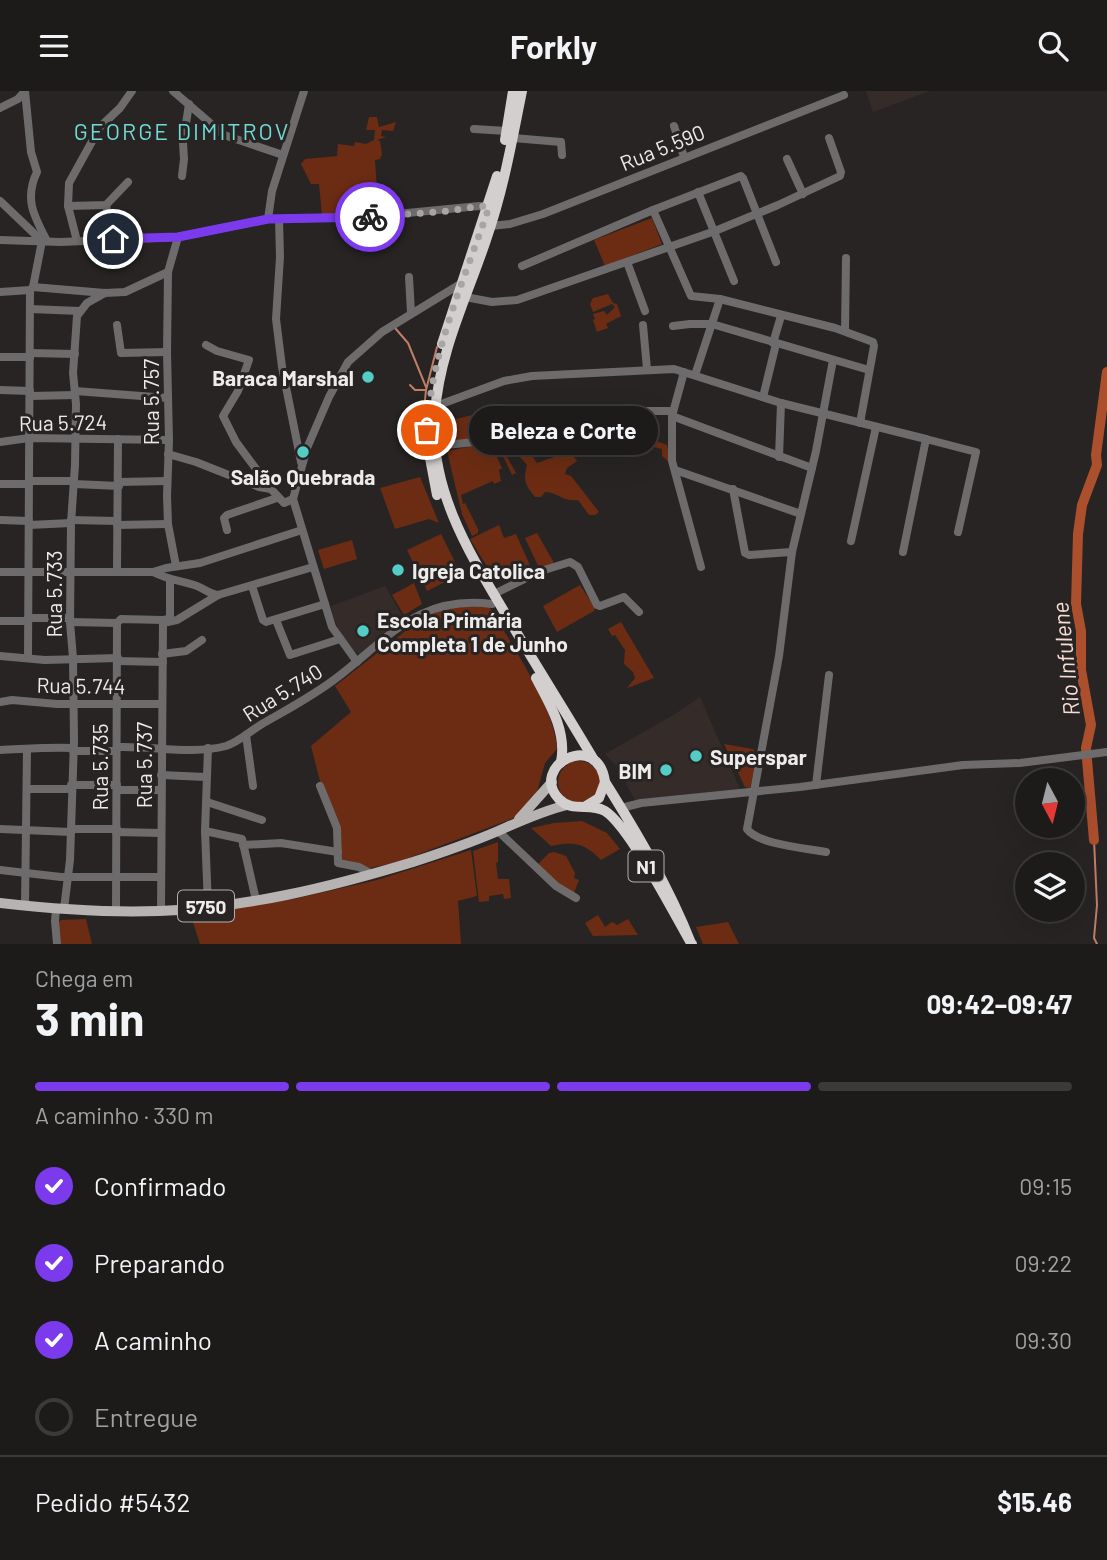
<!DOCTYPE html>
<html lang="pt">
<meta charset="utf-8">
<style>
:root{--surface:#1d1b1a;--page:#2a2827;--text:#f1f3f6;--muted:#a0a1a2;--line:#3b3939;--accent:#7c3aed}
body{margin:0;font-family:Barlow,sans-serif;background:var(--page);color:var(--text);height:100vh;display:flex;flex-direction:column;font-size:26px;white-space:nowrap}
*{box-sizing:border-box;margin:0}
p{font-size:23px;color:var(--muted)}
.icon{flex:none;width:38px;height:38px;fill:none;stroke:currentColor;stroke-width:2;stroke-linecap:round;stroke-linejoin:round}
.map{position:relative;height:853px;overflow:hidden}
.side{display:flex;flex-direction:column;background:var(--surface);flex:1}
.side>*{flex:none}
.needle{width:46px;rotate:173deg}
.fabs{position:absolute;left:1015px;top:677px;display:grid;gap:14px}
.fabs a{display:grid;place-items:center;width:70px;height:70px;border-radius:50%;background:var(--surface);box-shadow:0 7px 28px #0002,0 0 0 2px var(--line);font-size:35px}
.pin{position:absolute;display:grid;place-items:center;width:60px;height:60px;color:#fff;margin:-30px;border:4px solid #fff;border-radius:50%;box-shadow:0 2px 7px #0007}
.courier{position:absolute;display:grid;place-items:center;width:70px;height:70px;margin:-35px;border:5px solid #7c3aed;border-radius:50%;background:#fff;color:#222;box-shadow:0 2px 9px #0007}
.bubble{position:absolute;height:49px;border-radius:24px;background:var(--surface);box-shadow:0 7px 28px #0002,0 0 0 2px var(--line);font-size:23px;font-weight:700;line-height:49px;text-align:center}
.headline em{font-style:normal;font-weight:700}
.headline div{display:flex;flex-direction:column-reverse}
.headline{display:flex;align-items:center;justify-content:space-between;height:119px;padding:0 35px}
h1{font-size:46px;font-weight:700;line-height:52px}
.bar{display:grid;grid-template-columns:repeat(4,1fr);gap:10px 7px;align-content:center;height:84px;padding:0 35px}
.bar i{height:9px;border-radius:5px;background:var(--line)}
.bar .active{background:var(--accent)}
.bar p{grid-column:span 4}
.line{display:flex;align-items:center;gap:18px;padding:0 35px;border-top:2px solid var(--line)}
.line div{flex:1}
ol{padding:0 35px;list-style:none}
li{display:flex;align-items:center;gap:21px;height:77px}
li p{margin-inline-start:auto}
li .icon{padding:7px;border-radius:50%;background:var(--accent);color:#fff;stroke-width:4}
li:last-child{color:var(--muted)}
li i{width:38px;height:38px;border:4px solid var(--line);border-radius:50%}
header{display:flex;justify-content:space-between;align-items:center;height:91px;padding:0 35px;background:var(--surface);font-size:32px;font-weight:700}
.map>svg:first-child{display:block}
.built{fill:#352c29}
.green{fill:#6c2c13}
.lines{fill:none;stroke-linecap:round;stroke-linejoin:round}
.stream{stroke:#bf7e66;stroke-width:2}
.river{stroke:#ab4f2d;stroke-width:10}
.minor{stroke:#6d6b6b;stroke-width:8}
.major{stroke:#b6b3b2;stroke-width:10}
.highway{stroke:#d3cfce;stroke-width:10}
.done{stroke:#a8a6a5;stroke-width:7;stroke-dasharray:0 12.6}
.route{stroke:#7c3aed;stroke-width:9}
.poi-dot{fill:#54cdc7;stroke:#272423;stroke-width:2.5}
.labels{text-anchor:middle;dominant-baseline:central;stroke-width:6;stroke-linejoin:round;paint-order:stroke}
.shield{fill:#272423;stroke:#b2b0af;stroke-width:2}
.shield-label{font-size:19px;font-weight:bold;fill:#edeceb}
.street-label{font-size:21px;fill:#edeceb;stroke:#272423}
.poi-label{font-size:21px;font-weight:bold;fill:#edeceb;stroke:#272423;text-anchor:start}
.neighbourhood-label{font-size:23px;letter-spacing:2px;fill:#70dbd5;stroke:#272423}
.water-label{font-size:23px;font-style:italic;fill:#f8ddd4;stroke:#272423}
</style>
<header><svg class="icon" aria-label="menu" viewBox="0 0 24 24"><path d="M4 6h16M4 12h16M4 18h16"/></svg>Forkly<svg class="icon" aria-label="search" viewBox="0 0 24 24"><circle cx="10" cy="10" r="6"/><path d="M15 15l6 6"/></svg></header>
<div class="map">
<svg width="1107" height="853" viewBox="0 0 1107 853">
<rect width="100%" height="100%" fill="#272423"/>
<g class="built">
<path d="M866,0H930L873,21Z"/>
<path d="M385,495L403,526L359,563L346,553L334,528L331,515Z"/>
<path d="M700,606L740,698L635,709L615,673L605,663L675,623Z"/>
</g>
<g class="green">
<path d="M369,26H377L379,36L396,31L393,40L382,39L381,45L386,46L377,49L380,50L382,63L380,68L375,69L378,116L400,115L401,122L322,124L319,93H311L301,73L305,68L337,65L338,53L354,55L355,51L366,53L374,49L375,39H366Z"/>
<path d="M652,127L662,153L605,175L594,149Z"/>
<path d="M608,203L613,212L617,213L621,225L606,233L608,237L597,241L593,229L595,228L593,223L604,220L607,224L615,216L612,213L593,221L590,213L593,207Z"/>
<path d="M492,314L493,318L509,314L516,335C494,346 472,349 447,351L443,331L477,323Z"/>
<path d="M556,336L581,338C584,344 582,350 578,357L581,360L574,366L577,370L567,377L565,383L571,385L599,421L595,424H589L578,409C562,411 560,402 545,401L541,406H535C525,394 523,389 527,374L514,359L522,346L519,340L526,342L531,354L534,353V357L528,359L530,363L534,362L533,366L537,372L560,364L558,357L565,354Z"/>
<path d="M638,336L644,341L647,347L667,354L671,373L662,365V358L640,353L624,344L599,345L598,342L601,338Z"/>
<path d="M498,350L516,382L512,384L498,355L493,357L502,377L499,379L501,390L494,393L493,390L461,404L463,413L465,412L478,438V442L472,445L462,423L447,360Z"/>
<path d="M420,386L439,432L429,428L395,438L380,397Z"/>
<path d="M499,434L504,447L516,443L532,479L496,490L470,448Z"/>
<path d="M537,442L554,472L539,477L525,447Z"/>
<path d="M441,443L461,483L427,500L407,459Z"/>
<path d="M352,449L357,468L324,478L318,459Z"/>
<path d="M414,492L422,513L404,524L392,504Z"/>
<path d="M580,494L595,517L594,520L557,541L543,515Z"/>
<path d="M489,515C510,551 556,619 557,658L545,672L537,701L527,716L514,727L398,771L370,777L340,771V748L323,702L311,655L351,621L335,595L422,527L444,516Z"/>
<path d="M621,531L654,587L627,597L635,587L633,581L624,573L625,559L615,544L612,545L608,538Z"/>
<path d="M724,653L753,658L758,664L750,697L745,696Z"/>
<circle cx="579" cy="691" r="21"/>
<path d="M582,730L607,742L620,758L601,769C584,752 574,750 551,755L531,737L554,732Z"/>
<path d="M498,751V771L496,772L498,788H509L511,807L504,808L503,803L489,805V810L479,811L473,760Z"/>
<path d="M471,759L477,805L458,810L461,853H200L190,822L294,808L377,789Z"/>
<path d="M554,761L566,765L575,782L574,787L579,789L574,802L559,794L538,773L549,762Z"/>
<path d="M598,824L605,836L612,831L617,834L628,828L638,844L593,845L585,832Z"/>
<path d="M86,828L92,853H57L58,832L61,829Z"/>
<path d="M728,831L739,853H703L696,836Z"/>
</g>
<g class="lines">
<g class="stream">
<path d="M395,237L408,252L426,296"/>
<path d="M410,294L415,299H425"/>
<path d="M424,319L426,299L437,256"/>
<path d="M1094,749L1097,814L1094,847L1097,853"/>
</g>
<path class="river" d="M1094,749L1086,657L1091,634L1081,579V540L1076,513L1078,443L1082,414L1097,374L1096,364L1107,281"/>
<g class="minor">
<path d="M25,0L31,61L37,81C24,108 34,125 47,150"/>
<path d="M173,0L224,44L283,64"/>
<path d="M0,17L18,8L25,0"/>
<path d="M674,35L684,66"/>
<path d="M474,38L507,40"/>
<path d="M513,47L561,51L562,64"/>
<path d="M787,68L803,103"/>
<path d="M182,85L184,68L183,52L189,13"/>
<path d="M698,101L734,190"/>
<path d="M0,110L42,150L33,196"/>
<path d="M106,114L113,148"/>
<path d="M68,115L106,114L128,91"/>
<path d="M653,119L691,205L720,208L835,237L873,251L874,255L860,332"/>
<path d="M268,128L272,100L304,0"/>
<path d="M279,128L280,166L276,228L282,276L301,371"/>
<path d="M491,135L510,133L543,123L844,4"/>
<path d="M0,149L61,151L178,146L268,128L366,126L479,115L489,116"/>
<path d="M77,150L68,115L69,92L100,36L120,17L132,0"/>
<path d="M627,171L645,220"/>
<path d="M522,175L653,119L741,85L743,87L776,171"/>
<path d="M409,186L411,222"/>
<path d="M0,201L30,199L33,196L105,202L125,201L168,181"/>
<path d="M465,206L492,211L517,209L715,140L778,114L840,85L841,81L829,47"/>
<path d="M30,218L80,220"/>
<path d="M117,234L121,262L167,261"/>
<path d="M643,234L647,278"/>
<path d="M673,235L690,233H712L869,279"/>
<path d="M845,240L846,167"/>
<path d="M773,252L781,225"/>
<path d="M206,254L217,260L249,269L238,300L223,325L236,351L271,398"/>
<path d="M30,262L75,263"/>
<path d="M0,266H30"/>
<path d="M684,281L672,325V370L701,476"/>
<path d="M695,284L720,208"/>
<path d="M0,299L30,300"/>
<path d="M75,300L168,307"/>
<path d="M30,305L75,304"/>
<path d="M763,306L776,253"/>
<path d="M435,318L444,312L504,290L532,285L674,278L781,312L926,348L903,461"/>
<path d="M573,320H673"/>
<path d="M672,325L812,377"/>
<path d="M926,348L976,361L958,441"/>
<path d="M0,351L29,347L169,349"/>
<path d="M436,355L494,349L516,342"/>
<path d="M168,363L196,371L259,396L271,398L284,412L293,408L307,357L329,306L348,271L382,241L462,192"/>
<path d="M779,366L781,312"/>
<path d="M675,379L801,423"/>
<path d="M29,390H74"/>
<path d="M119,391L167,390"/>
<path d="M0,393H29"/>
<path d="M74,393L119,395"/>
<path d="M733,398L745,462L749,464L792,461L816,360L833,269"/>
<path d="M293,408L332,536L357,571"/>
<path d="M0,429L29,430"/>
<path d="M71,429L117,430"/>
<path d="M29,434L71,432"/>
<path d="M117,434L168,433"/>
<path d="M227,439L224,427L227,424L277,407"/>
<path d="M851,450L876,336"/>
<path d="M792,461L779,565L747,738C759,754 806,757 826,761"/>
<path d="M176,475L168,433L167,405L169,349L167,261L168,181L178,146"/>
<path d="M117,480L118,348"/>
<path d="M0,481H153C171,490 180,489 197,495C205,498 209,503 218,504L313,476"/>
<path d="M153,481L166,477L200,472L302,439"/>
<path d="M252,495L263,529L266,531L325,513"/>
<path d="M494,503L541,480L570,471L578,476L597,514L600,515L624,506L639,521"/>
<path d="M28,527H70"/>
<path d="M163,529L169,528L170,524V490"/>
<path d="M276,529L290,564L340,548"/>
<path d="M0,530H28"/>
<path d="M70,531L117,532L121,528L163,529"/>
<path d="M163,532L177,529L218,504"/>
<path d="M162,563L186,560L202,549"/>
<path d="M0,565L45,569L118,567"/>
<path d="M28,566L30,199"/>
<path d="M118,570L163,571"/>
<path d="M0,611L12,609L57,613H161"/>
<path d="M246,644L253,695"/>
<path d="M0,659C25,658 47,656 73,657"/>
<path d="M73,660H115L119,656C154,655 192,664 226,655C239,651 250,640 262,633C288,618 315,604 339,585C391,545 419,504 492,513"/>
<path d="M161,684L206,686"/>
<path d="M71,694H117"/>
<path d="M816,694L829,584"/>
<path d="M320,695L337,737L338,772L359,776L372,783"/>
<path d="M27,698H71"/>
<path d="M117,699H161"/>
<path d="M207,711L262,729"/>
<path d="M621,717L641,712L800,696L963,674L1020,672L1107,661"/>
<path d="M0,738L71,741"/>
<path d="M71,738H117"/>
<path d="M205,740L242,748L256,809"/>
<path d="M498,740L556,795L576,807"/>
<path d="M116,741L161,742"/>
<path d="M243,754L281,752L338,761"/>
<path d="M0,779L61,786H160"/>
<path d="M25,815L27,658"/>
<path d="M208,815L205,740L208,657"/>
<path d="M56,818L55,830L57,853"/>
<path d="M64,818L70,769L74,650L73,567L70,531L71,432L75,374L76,313L73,282L77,225L87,212L105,202"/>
<path d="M116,820L117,532"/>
<path d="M161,820L163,529"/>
</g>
<g class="major">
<path d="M519,728L552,691"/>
<path d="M0,812C53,818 106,822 159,820C245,817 331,796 413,771C441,762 470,752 498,740C521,730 542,720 567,714"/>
</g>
<g class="highway">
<path d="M522,0C512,50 503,101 486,149C467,206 439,262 435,322C428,400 473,468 511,532C538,578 567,623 594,669"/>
<path d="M505,49L513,0"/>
<path d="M442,253L497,85"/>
<path d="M428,323L430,367L437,404"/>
<path d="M536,587C550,613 567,641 561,671"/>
<path d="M586,715L599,707L605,691"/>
<path d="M691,852C675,824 629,735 605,720C590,711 572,722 559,708C528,675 598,638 605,691C637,742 669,796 691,852L692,853"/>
</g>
</g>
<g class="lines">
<path class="done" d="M370,126L448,120L480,115L489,116C464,190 431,261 427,339"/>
<path class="route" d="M113,148L178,146L268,128L370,126"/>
</g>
<g class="poi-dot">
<circle cx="368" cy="286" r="7"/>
<circle cx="303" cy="361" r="7"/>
<circle cx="398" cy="479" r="7"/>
<circle cx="363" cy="540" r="7"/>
<circle cx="696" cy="665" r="7"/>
<circle cx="666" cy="679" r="7"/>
</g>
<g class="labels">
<g class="shield">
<rect x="628.5" y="759.5" width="35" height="31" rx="5"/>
<rect x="178" y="799.5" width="56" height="31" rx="5"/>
</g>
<g class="shield-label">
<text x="646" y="775">N1</text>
<text x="206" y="815">5750</text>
</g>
<g class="street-label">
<text transform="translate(662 56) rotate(-22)">Rua 5.590</text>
<text transform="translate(150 311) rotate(-90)">Rua 5.757</text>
<text transform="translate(63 331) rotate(-1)">Rua 5.724</text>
<text transform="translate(53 503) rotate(-90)">Rua 5.733</text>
<text transform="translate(81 594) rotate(1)">Rua 5.744</text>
<text transform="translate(282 601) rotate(-32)">Rua 5.740</text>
<text transform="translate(143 674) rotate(-90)">Rua 5.737</text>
<text transform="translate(99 676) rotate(-90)">Rua 5.735</text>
</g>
<g class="poi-label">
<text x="354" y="286" text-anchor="end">Baraca Marshal</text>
<text x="303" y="385" text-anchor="middle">Salão Quebrada</text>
<text x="412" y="479">Igreja Catolica</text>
<text x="377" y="528">Escola Primária<tspan x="377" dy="24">Completa 1 de Junho</tspan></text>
<text x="710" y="665">Superspar</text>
<text x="652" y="679" text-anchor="end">BIM</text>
</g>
<g class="neighbourhood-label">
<text x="182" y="40">GEORGE DIMITROV</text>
</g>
<g class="water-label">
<text transform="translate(1065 568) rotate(-96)">Rio Infulene</text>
</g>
</g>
</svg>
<div class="fabs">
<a><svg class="needle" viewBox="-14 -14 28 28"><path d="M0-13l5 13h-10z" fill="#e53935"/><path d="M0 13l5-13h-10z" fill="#a0a1a2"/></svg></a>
<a><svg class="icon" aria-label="layers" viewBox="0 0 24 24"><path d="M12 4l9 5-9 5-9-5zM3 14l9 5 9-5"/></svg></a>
</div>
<div class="pin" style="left:427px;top:339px;background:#ea580c"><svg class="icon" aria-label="bag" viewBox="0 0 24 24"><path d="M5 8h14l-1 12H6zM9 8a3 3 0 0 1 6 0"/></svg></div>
<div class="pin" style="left:113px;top:148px;background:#1f2937"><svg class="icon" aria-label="home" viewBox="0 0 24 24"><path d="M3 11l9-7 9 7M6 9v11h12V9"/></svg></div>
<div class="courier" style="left:370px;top:126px"><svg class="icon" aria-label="bike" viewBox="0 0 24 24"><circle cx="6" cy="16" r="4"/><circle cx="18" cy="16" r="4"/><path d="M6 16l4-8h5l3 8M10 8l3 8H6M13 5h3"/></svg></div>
<div class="bubble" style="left:469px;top:315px;width:189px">Beleza e Corte</div>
</div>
<section class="side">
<div class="headline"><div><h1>3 min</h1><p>Chega em</p></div><em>09:42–09:47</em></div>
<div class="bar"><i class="active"></i><i class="active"></i><i class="active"></i><i></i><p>A caminho · 330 m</p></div>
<ol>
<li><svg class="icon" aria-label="check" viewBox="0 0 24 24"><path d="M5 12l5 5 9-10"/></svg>Confirmado<p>09:15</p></li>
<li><svg class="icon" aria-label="check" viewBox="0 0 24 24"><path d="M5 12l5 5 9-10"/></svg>Preparando<p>09:22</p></li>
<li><svg class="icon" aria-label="check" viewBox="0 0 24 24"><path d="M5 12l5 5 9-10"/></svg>A caminho<p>09:30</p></li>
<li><i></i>Entregue</li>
</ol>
<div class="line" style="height:91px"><div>Pedido #5432</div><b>$15.46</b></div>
</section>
